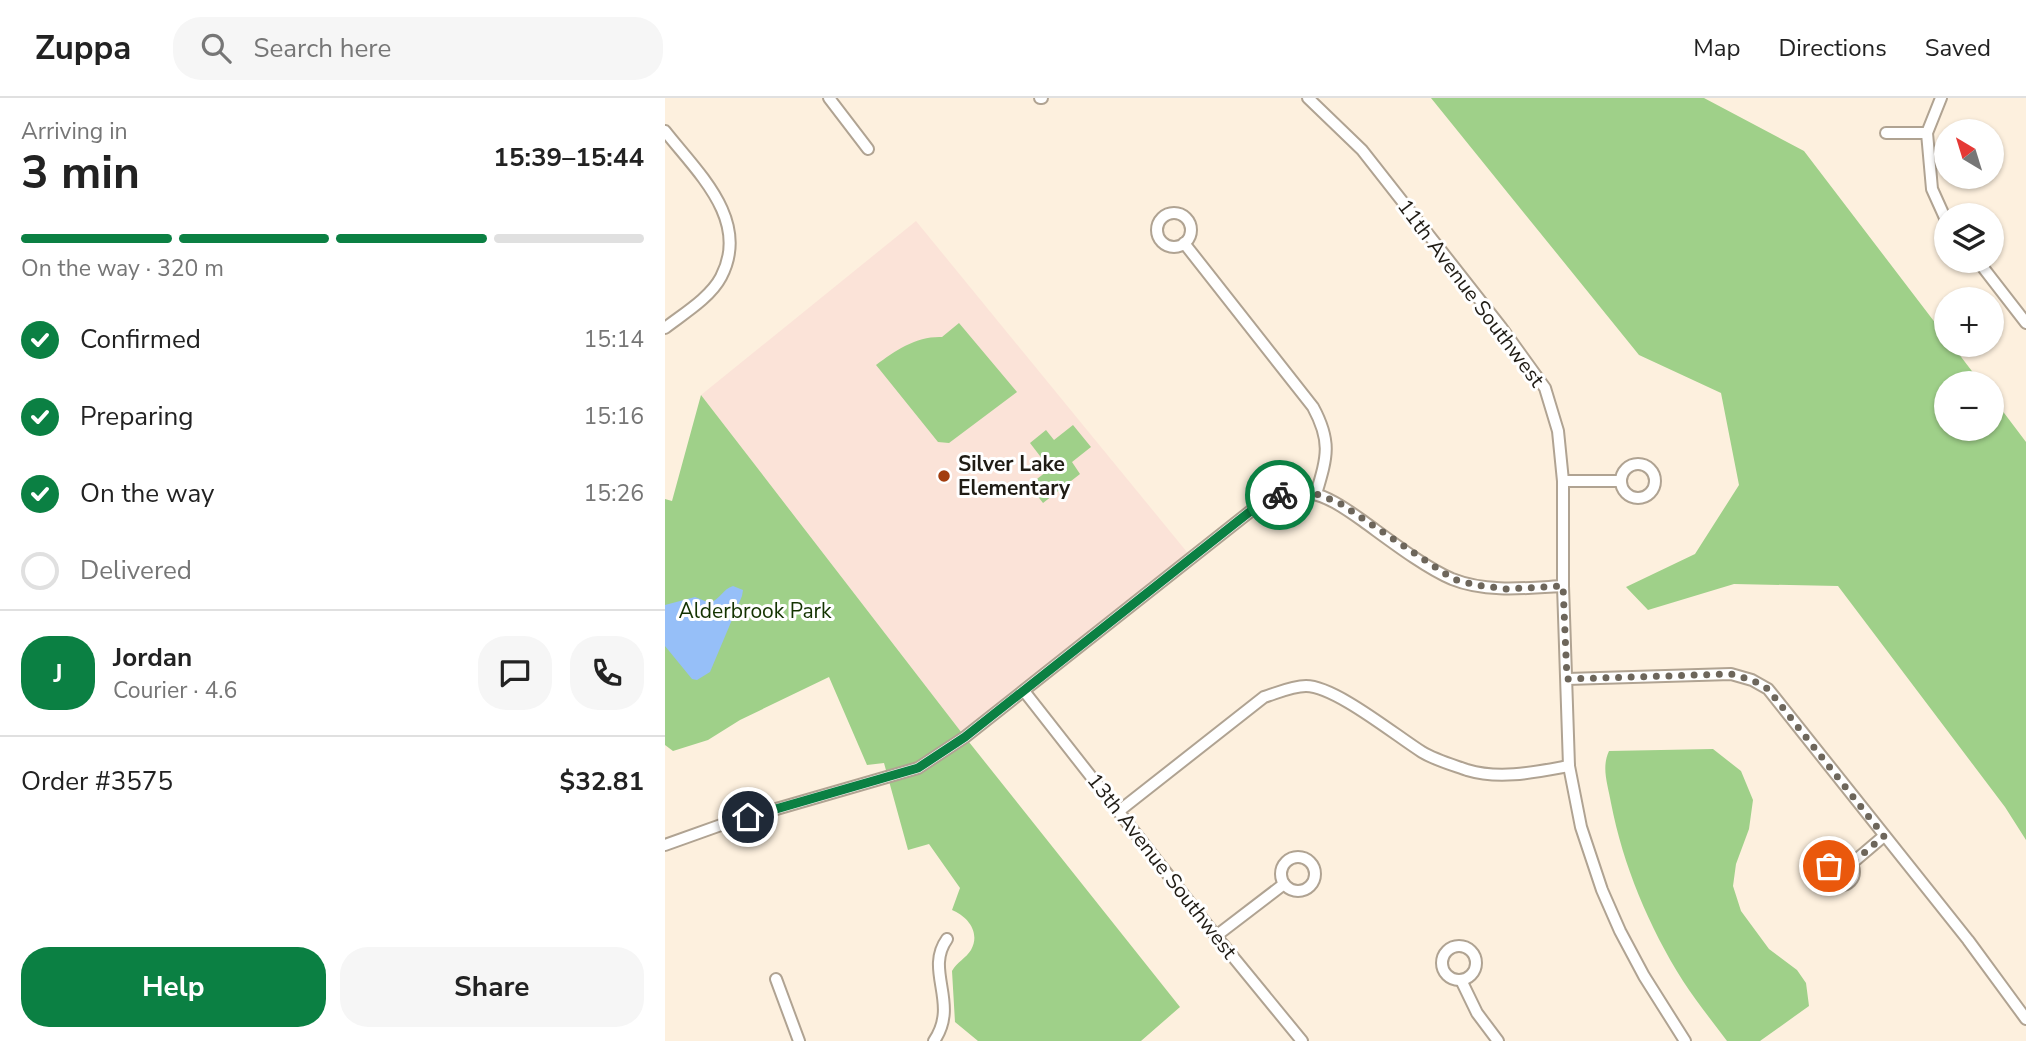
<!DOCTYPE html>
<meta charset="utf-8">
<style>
:root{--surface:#fff;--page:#f6f6f6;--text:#222;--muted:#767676;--line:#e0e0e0;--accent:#0b8043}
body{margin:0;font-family:"Nunito Sans",sans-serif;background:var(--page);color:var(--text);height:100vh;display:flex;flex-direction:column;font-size:26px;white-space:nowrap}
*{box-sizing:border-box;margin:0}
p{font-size:23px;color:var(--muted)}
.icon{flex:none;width:38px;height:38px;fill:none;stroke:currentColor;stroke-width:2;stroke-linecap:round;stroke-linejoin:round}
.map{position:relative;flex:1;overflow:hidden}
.drawer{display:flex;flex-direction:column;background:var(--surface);width:665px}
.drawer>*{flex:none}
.needle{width:46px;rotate:322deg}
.fabs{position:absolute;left:1269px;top:21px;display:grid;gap:14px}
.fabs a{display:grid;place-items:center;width:70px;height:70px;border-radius:50%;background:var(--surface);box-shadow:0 2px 5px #0004;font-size:35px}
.pin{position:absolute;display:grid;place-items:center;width:60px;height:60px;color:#fff;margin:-30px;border:4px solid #fff;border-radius:50%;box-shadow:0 2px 7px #0007}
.courier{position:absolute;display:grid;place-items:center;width:70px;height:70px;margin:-35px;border:5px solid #0b8043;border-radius:50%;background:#fff;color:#222;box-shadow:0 2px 9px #0007}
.headline em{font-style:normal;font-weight:700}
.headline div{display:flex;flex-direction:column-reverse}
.headline{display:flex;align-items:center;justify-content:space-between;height:119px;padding:0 21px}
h1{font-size:46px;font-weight:700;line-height:52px}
.bar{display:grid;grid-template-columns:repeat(4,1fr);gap:10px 7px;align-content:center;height:84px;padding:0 21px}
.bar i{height:9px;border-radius:5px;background:var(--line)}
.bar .on{background:var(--accent)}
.bar p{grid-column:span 4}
.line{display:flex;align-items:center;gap:18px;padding:0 21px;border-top:2px solid var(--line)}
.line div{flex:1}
.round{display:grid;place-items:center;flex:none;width:74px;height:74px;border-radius:28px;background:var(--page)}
ol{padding:0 21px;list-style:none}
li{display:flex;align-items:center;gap:21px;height:77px}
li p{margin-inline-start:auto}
li .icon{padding:7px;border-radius:50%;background:var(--accent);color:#fff;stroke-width:4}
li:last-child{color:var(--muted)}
li i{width:38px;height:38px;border:4px solid var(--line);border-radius:50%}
.cta{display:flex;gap:14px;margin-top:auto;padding:14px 21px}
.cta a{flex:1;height:80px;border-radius:28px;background:var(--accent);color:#fff;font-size:28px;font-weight:700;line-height:80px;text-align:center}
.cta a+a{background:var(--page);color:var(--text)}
header{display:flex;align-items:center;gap:42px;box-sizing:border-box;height:98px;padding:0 35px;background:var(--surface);border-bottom:2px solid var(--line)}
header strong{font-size:33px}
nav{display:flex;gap:38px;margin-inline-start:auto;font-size:24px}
.search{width:490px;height:63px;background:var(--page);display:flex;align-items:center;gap:18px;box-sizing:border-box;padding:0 24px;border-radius:28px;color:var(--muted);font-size:26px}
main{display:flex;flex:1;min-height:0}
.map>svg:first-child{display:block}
.education{fill:#fbe3d8}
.green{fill:#9fd089}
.water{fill:#96bff8}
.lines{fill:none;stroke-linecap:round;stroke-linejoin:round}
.minor-casing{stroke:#b0a392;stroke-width:14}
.minor{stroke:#fff;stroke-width:10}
.done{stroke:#6d665b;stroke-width:7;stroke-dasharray:0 12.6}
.route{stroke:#0b8043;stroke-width:9}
.poi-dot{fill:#a23d0e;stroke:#fff;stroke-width:2.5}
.labels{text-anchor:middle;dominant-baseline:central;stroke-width:6;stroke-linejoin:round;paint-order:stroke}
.street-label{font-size:21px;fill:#201c15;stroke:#fff}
.poi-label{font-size:21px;font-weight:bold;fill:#201c15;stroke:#fff;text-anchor:start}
.park-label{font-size:21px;fill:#133300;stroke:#fff}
</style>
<header>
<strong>Zuppa</strong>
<div class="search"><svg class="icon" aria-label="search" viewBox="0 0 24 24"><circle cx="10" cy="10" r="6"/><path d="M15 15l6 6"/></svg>Search here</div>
<nav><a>Map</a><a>Directions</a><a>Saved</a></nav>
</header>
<main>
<section class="drawer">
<div class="headline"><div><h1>3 min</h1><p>Arriving in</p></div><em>15:39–15:44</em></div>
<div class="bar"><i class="on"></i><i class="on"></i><i class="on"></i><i></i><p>On the way · 320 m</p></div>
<ol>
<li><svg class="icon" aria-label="check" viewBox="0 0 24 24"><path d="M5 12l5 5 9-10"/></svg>Confirmed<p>15:14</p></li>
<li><svg class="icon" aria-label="check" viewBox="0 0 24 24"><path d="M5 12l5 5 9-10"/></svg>Preparing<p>15:16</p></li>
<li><svg class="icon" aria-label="check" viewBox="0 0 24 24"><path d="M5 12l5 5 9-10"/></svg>On the way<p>15:26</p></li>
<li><i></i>Delivered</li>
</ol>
<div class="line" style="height:126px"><b class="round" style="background:var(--accent);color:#fff">J</b><div><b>Jordan</b><p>Courier · 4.6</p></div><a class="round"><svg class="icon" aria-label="chat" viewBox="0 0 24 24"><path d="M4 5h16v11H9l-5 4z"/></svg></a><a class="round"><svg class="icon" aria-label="phone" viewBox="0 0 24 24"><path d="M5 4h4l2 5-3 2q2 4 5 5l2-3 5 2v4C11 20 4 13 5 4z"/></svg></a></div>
<div class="line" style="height:91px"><div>Order #3575</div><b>$32.81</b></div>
<div class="cta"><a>Help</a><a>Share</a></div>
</section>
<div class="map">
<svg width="1361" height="943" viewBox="0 0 1361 943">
<rect width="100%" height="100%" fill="#fdf0de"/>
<path class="education" d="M251,123L526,459L300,639L36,297Z"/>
<g class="green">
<path d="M766,0H1039L1139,53L1281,239V247H1287L1316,285H1281V331H1326L1327,299L1361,344V742L1340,709L1173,488L1069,486L983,512L961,489L1030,456L1074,387L1056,295L974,257Z"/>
<path d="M294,225L352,294L284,345L273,344L211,267C231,252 252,238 277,239Z"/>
<path d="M36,297L300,639L515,909L476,943H313L290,924L287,873C292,864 301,860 306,852C316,834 302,818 287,812L295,790L264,746L243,752L219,665L202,667L164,579L75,622L43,642L8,653L0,647V401L7,403Z"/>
<path d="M408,327L426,349L407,364L415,376L378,405L364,387L385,371L365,345L381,332L389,342Z"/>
<path d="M1048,651L1076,673L1088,702L1084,731L1071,766L1068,788L1076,813L1104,851L1132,872L1141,885L1144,908L1095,943H1062C1047,923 1031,903 1018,883C984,829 958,767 946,705C943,687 936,670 944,653Z"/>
</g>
<path class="water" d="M68,488L78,492L77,498L45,574L32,582L27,581L0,548V507L30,499L45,505C55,501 58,491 68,488Z"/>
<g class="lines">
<g class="minor-casing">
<g id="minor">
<path d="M164,0L203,51"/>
<path d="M375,0H377"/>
<path d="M643,0L697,52L836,229L880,290L893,333L898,383V488L904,668L916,729L937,792L955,833L979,878L1020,943"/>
<path d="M1276,0L1262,35L1267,91L1281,122"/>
<path d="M0,33C32,74 86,122 56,179C45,200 18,216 0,230"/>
<path d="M1221,35H1262"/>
<circle cx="509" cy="132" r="17"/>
<path d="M519,145L648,309C667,344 662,359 651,396"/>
<path d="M1313,163L1361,225"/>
<circle cx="973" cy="383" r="17"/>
<path d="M898,383H956"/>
<path d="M902,581L1066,576L1087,582L1103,591L1303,842L1361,921"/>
<path d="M359,593L551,838L637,943"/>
<path d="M454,713L599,599C612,595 627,588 641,588C670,588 730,637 757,654C770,662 788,667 802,672C835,682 871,674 904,668"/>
<path d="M0,747L56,727L253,670L300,639L587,412C634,382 656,393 698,423C723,441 759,469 787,481C822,495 862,490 898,488"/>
<circle cx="633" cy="776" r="17"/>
<circle cx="1176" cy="774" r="13"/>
<path d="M1186,766L1219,738"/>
<path d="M551,838L619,786"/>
<circle cx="794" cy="865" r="17"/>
<path d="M111,881L134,943"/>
<path d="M796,882L812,915L833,943"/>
<path d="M269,943C295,905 259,873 282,841"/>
</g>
</g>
<use href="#minor" class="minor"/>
</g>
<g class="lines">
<path class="done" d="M615,397L651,396L673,404L788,481L811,487L841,491L898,488L902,581L1066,576L1087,582L1103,591L1219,738L1186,766L1182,762L1172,761L1164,768"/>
<path class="route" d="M83,719L253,670L300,639L587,412L606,400L615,397"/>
</g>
<circle class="poi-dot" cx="279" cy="378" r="7"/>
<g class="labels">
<g class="street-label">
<text transform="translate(806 195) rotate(53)">11th Avenue Southwest</text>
<text transform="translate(497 768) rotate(52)">13th Avenue Southwest</text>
</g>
<g class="poi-label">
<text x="293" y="366">Silver Lake<tspan x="293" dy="24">Elementary</tspan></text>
</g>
<g class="park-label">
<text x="90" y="513">Alderbrook Park</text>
</g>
</g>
</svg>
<div class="fabs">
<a><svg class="needle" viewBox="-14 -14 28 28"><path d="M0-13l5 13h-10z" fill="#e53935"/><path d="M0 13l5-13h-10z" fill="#767676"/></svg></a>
<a><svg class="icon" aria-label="layers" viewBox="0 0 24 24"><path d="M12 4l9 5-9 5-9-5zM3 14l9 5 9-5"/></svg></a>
<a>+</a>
<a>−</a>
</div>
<div class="pin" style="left:1164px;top:768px;background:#ea580c"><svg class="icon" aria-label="bag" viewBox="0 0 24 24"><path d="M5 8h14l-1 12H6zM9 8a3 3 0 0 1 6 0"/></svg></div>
<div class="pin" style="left:83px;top:719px;background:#1f2937"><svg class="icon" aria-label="home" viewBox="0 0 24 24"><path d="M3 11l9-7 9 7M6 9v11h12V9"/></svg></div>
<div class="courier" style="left:615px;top:397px"><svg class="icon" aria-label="bike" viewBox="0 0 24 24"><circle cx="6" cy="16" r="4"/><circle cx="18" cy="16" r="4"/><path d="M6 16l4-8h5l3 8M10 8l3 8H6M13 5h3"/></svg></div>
</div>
</main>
